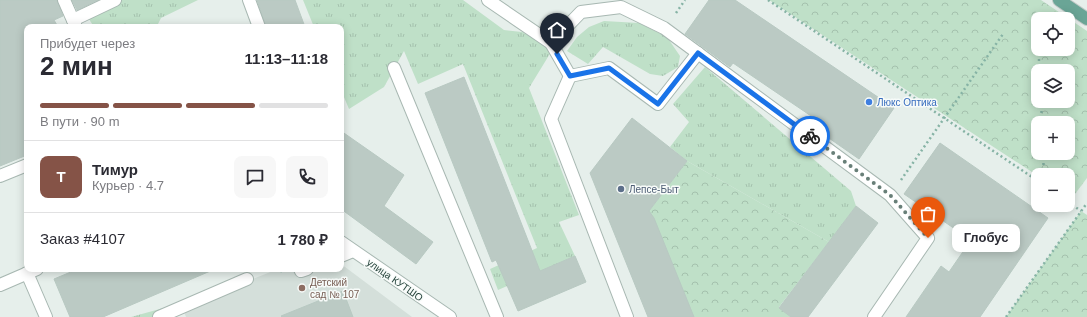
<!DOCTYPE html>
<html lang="ru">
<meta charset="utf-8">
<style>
:root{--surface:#fff;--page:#f7f7f7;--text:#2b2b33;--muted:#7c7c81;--line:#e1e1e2;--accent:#855347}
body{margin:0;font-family:Helvetica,sans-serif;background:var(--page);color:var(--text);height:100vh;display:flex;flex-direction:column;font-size:15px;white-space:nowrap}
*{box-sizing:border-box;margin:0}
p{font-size:13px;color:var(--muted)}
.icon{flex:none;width:22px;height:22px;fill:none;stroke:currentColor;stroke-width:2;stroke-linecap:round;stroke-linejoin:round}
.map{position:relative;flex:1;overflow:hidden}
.sheet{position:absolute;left:24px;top:24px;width:320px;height:248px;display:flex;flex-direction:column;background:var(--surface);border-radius:8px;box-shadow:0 2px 10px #0003}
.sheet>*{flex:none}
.fabs{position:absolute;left:1031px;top:12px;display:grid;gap:8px}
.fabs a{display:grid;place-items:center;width:44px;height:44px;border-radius:8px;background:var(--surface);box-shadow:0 2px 10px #0003;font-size:20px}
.pin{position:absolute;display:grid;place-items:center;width:34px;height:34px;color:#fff;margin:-41px -17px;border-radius:50% 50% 50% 0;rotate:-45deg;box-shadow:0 0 4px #0007}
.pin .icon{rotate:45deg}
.courier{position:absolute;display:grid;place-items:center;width:40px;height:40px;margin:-20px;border:3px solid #1a73e8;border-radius:50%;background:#fff;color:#222;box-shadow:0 1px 5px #0007}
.bubble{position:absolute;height:28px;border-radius:8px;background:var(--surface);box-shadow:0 2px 10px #0003;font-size:13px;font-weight:800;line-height:28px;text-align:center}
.summary em{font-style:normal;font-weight:800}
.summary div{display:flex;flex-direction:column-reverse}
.summary{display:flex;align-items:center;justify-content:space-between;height:68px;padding:0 16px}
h1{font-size:26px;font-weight:800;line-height:30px}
.bar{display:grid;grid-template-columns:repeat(4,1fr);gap:6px 4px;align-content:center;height:48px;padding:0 16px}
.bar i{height:5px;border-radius:3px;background:var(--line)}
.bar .on{background:var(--accent)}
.bar p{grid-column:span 4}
.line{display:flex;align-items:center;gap:10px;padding:0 16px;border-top:1px solid var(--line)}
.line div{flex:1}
.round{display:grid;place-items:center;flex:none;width:42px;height:42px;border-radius:8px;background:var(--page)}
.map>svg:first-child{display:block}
.built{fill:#d4dfda}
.grass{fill:url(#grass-tufts)}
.forest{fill:url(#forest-crowns);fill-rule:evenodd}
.building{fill:#bbcac4;stroke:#b8c9c2}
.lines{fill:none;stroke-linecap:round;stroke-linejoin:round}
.lane-casing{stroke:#a8b8b2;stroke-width:14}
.street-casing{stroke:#a8b8b2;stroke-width:14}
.primary-casing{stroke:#c2cac8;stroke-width:14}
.path{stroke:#86b3a5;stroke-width:2.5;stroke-dasharray:2 3;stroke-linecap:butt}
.lane{stroke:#fff;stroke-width:12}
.street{stroke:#fff;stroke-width:12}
.primary{stroke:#6aa596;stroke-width:12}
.done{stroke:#687f78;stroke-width:4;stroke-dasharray:0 7.2}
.route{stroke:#1a73e8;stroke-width:5}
.shop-dot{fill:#3f7fe0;stroke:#f7fbf9;stroke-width:1.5}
.service-dot{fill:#5c6f8a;stroke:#f7fbf9;stroke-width:1.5}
.education-dot{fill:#8d6e63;stroke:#f7fbf9;stroke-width:1.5}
.labels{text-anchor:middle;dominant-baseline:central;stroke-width:3;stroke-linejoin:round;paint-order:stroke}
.shop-label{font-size:10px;fill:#366cbe;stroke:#f7fbf9;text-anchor:start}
.service-label{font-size:10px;fill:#4e5e75;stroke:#f7fbf9;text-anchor:start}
.street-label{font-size:10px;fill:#24423a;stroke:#f7fbf9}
.education-label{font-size:10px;fill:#785e54;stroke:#f7fbf9;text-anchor:start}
</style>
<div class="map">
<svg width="1087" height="317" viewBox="0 0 1087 317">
<defs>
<pattern id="grass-tufts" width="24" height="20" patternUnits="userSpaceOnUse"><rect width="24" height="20" fill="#bfe0c8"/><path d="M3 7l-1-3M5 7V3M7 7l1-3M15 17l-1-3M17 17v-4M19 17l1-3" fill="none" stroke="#a4c1ad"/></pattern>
<pattern id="forest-crowns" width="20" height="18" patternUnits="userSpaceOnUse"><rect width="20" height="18" fill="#bfe0c8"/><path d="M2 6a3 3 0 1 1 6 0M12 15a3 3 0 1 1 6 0" fill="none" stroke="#a4c1ad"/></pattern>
</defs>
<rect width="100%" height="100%" fill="#e6efeb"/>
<path class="built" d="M341,264L412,317H186L182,307L278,269H341Z"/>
<g class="grass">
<path d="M122,0H198L161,18L158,24L160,27H94L87,16Z"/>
<path d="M303,0H463L504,30L522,32L539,41L551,52L529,88L579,215L559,222L575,256L498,290L490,269L537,248L463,64L418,84L404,51L384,87L349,109L341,90V27H314Z"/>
<path d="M604,21L639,23L667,37L680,56L678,67L663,76L650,74L603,47L588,64L567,51L577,37L589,27Z"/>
<path d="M705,67L851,191L856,206L829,242L687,161L670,147L689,122L673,104Z"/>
<path d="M167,307L173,311L174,317H131Z"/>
</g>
<g class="forest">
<path d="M769,0H1041L1087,31V178L1072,198L1068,195V175H1038V176ZM1038,19H1068V49H1038ZM1038,71H1068V101H1038ZM1038,123H1068V153H1038Z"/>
<path d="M687,161L829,242L779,307L791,317H693L649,211Z"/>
<path d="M1081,211L1087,215V317H1006Z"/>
</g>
<g class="building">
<path d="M0,0H57L63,16L54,20L58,27H27V155L0,166Z"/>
<path d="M72,0H98L77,10Z"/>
<path d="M257,0H295L305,27H266Z"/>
<path d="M709,0H735L894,108L859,159L813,127L817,120L733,63L730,67L685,34Z"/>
<path d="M464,77L540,271L575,256L586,282L518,311L496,260L492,262L425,93Z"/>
<path d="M632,118L687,161L649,211L654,218L694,317H648L590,173Z"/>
<path d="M341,131L404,175L384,206L433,242L416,264L341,209Z"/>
<path d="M940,143L1048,218L980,317H906L941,266L949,272L971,240L904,194Z"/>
<path d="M856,206L878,223L808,317H791L779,308Z"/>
<path d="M78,269H215L103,317H70L54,279Z"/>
<path d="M343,291L353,317H282L281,316Z"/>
</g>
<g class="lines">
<g class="lane-casing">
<g id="lane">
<path d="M249,0L259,27"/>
<path d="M488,0L551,43L581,12L621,7L664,28L890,195L928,238L874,317"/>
<path d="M73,20L115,0"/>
<path d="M551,43L570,76L609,68L658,104L698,53"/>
<path d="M394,68L497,317"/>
<path d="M570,76L551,119L627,317"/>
<path d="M0,176L27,165"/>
<path d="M341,256L353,251"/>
<path d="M300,269L301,271L307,269"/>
<path d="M27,273L46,317"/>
<path d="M0,285L37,269"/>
<path d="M159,317L247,279"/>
</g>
</g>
<g class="street-casing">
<g id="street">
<path d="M64,0L76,27"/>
<path d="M341,242L450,317"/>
</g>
</g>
<g class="primary-casing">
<path id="primary" d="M1059,0L1087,19"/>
</g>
<g class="path">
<path d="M768,0L1038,181"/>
<path d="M676,13L685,0"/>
<path d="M1039,59V71"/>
<path d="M1041,101L1042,123"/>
<path d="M1043,153L1044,175"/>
<path d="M901,180L1003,34"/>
<path d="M1068,202L1081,211"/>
<path d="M268,269L267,270L282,271"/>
<path d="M1006,317L1087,203"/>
</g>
<use href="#lane" class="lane"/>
<use href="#street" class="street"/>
<use href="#primary" class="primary"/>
</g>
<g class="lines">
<path class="done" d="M810,136L890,195L928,238"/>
<path class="route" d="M557,54L570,76L609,68L658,104L698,53L810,136"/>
</g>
<circle class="shop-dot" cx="869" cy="102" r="4"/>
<circle class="service-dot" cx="621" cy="189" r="4"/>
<circle class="education-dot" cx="302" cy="288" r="4"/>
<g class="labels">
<g class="shop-label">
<text x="877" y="102">Люкс Оптика</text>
</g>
<g class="service-label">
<text x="629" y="189">Лепсе-Быт</text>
</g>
<g class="street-label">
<text transform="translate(395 280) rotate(35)">улица КУТШО</text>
</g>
<g class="education-label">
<text x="310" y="282">Детский<tspan x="310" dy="12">сад № 107</tspan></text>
</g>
</g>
</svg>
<div class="fabs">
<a><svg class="icon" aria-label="locate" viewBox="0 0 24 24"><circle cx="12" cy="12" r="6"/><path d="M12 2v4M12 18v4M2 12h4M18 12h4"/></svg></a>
<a><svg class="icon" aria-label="layers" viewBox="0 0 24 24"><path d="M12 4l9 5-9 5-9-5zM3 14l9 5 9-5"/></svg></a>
<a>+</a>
<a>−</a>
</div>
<div class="pin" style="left:928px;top:238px;background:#ea580c"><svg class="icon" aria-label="bag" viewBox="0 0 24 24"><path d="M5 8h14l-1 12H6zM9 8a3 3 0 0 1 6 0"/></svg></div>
<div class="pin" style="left:557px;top:54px;background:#1f2937"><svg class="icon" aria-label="home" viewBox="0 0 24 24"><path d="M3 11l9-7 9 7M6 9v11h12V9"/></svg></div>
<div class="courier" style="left:810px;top:136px"><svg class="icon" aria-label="bike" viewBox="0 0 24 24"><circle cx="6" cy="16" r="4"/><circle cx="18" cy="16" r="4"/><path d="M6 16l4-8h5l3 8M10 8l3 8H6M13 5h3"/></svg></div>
<div class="bubble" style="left:952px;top:224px;width:68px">Глобус</div>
<section class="sheet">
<div class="summary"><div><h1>2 мин</h1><p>Прибудет через</p></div><em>11:13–11:18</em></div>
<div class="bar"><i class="on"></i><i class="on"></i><i class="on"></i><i></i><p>В пути · 90 m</p></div>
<div class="line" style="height:72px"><b class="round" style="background:var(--accent);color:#fff">Т</b><div><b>Тимур</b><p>Курьер · 4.7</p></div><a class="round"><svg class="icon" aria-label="chat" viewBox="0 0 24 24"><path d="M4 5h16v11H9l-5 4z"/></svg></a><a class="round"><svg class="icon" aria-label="phone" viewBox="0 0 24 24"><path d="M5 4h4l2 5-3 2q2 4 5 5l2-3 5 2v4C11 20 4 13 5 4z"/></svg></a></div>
<div class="line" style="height:52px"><div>Заказ #4107</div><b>1 780 ₽</b></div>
</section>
</div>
